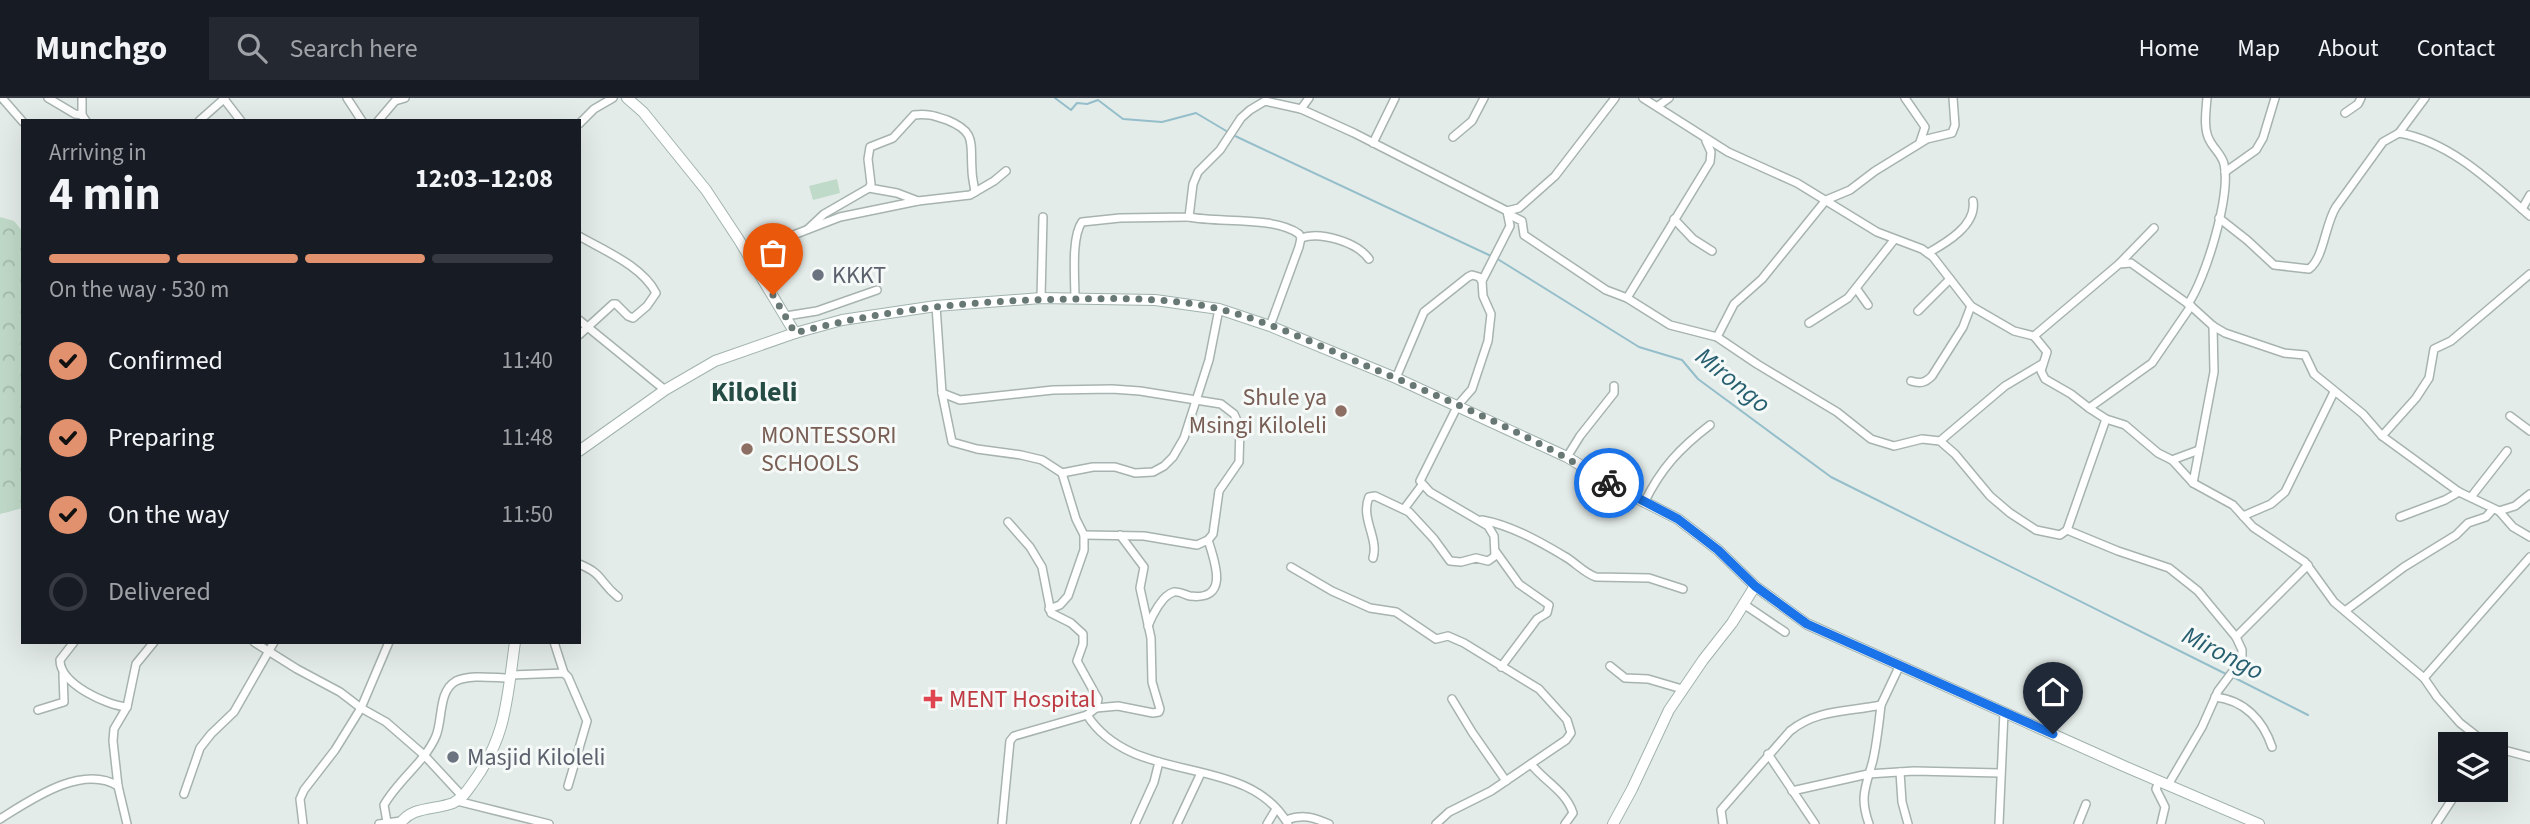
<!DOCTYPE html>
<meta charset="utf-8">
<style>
:root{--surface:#171b24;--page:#242831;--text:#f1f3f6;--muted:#9ea1a6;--line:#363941;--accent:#e1916e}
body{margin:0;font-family:"Source Sans 3",sans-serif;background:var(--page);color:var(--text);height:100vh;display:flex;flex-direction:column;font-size:26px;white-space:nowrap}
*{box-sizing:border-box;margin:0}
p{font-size:23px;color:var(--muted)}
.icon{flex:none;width:38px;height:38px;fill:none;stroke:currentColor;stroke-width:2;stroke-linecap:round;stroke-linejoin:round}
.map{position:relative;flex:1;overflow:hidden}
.panel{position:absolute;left:21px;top:21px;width:560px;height:525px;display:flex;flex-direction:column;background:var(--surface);border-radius:0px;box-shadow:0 7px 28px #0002}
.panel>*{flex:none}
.fabs{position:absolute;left:2438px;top:634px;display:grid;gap:14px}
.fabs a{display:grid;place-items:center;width:70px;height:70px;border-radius:0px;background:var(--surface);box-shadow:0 7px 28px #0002;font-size:35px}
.pin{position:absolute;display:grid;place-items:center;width:60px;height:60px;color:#fff;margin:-72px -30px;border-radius:50% 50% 50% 0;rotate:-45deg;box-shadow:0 0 7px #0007}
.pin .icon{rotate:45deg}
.courier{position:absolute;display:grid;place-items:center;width:70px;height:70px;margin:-35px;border:5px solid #1a73e8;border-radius:50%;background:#fff;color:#222;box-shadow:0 2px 9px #0007}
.head em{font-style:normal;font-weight:700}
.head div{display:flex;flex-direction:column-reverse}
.head{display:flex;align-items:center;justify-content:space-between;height:119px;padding:0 28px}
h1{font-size:46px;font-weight:700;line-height:52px}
.bar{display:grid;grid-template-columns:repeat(4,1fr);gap:10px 7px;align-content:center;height:84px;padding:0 28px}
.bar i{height:9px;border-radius:5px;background:var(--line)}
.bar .current{background:var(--accent)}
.bar p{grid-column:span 4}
ol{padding:0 28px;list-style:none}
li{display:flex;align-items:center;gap:21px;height:77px}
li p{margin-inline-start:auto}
li .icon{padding:7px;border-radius:50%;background:var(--accent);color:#111;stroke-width:4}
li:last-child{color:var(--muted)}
li i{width:38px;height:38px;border:4px solid var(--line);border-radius:50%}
header{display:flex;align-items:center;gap:42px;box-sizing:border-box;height:98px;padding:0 35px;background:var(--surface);border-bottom:2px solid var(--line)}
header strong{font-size:33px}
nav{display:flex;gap:38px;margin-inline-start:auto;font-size:24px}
.search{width:490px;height:63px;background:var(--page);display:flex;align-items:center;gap:18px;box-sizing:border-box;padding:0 24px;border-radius:0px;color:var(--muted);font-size:26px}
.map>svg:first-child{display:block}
.forest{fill:url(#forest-crowns)}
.park{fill:#c0dac9}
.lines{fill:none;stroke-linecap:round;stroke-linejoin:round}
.stream{stroke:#94beca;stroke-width:2}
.street-casing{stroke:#a7b3b0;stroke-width:10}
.secondary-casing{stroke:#a1b3ae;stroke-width:12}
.street{stroke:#fff;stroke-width:7}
.secondary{stroke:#fff;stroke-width:10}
.done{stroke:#687975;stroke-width:7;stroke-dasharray:0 12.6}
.route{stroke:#1a73e8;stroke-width:9}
.worship-dot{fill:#6b7280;stroke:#f5f9f7;stroke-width:2.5}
.education-dot{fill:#8d6e63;stroke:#f5f9f7;stroke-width:2.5}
.health-dot{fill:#e0444e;stroke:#f5f9f7;stroke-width:2.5}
.labels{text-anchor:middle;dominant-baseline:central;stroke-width:6;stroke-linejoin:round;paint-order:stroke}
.worship-label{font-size:24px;fill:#5b616d;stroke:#f5f9f7;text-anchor:start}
.education-label{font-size:24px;fill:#785e54;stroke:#f5f9f7;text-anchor:end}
.health-label{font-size:24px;fill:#be3a42;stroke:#f5f9f7;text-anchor:start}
.water-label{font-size:26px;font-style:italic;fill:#275f70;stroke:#f5f9f7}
.quarter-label{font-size:28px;font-weight:bold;fill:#244b44;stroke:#f5f9f7}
</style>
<header>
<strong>Munchgo</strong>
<div class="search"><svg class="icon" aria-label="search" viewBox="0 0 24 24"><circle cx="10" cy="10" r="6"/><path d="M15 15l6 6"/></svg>Search here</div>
<nav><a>Home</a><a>Map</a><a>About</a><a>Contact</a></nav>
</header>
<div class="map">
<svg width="2530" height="726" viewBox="0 0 2530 726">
<defs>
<pattern id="forest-crowns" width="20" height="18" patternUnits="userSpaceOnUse" patternTransform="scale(1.75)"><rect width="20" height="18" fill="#c0dac9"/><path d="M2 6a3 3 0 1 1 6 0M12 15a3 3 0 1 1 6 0" fill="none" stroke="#a5bcad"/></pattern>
</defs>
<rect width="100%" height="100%" fill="#e4ece9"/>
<path class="forest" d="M0,119L14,123L23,134V410L0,416Z"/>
<path class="park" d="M837,81L840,95L813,102L809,88Z"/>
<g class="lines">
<g class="stream">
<path d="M1055,0L1071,12L1077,5L1087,6L1098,2L1123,21L1162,24L1196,15L1228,34"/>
<path d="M1233,37L1491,158"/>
<path d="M1496,160L1639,249L1682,262L1698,281L1831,379L2226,576"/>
<path d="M2231,578L2308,617"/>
</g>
<g class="street-casing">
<g id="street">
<path d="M2,0L23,24"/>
<path d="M48,0L75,16L82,17"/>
<path d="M82,0V17L86,23"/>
<path d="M347,0L362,23"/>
<path d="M1643,0L1728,54L1797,85L1877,134L1922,151L1933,159L1971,208L2014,233L2034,238L2119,166L2131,165L2191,208L2213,228L2225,235L2284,255L2305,257L2314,276L2363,316L2382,338L2459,394L2499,413L2515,408L2530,396"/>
<path d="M1905,0L1925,29L1920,44"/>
<path d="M224,1L241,23"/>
<path d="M1658,8L1669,0"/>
<path d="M1301,11L1354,35L1507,113L1519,110L1555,78L1615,0"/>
<path d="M2345,15L2358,6L2361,0"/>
<path d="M199,23L225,0"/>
<path d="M378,23L395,3L405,0"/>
<path d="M579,26L594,11L613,0"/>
<path d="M2399,35L2425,0"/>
<path d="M1453,39L1472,23L1484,0"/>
<path d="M1373,45L1395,0"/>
<path d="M2225,74L2256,52L2263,40L2275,0"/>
<path d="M869,90L897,95L918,103"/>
<path d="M2522,111L2530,97"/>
<path d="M1508,116L1522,123L1524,137L1606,192L1627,200L1670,227L1717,239L1757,266L1837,314L1871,341L1894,348L1922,341L1940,343L1955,356L1990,398L2010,415L2036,432L2060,437L2067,432L2106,321"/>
<path d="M1189,119C1219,125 1274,118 1299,136L1301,140L1299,149L1270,228"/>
<path d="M2219,120L2247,142L2274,167L2309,171C2324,160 2325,126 2336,109L2383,44L2399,35C2451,44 2492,85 2530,118"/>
<path d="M1674,121L1693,141L1712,153"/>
<path d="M808,131L824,116L869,90L871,86L868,61L870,49L893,40L914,17C927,15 935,18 947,22C977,34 970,45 972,72C972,79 974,87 975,94"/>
<path d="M579,138C605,153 642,168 656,195L647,208L633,220L628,218L616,206H613L579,237"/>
<path d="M1301,140C1320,133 1357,144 1369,161"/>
<path d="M747,155L840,119L918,103L970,97L994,83L1006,73"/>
<path d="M1928,155C1946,145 1977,127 1973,103"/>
<path d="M2120,165L2154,130"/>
<path d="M1482,183L1510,128L1507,113"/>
<path d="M1856,190L1868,207"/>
<path d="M1041,200L1043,119"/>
<path d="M1627,200L1710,64L1711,54L1706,43"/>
<path d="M1075,201C1075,181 1071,139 1082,124L1120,120L1189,119L1193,86L1198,74L1220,52L1241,20L1250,12L1265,3L1301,11L1309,0"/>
<path d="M2188,206C2206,180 2231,97 2224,66C2222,57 2214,51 2210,43C2203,32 2206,13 2207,0"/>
<path d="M936,208L942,295L952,344L977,351L1021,357L1042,362L1062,375L1076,421L1084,437V452L1068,498L1060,507L1049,511"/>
<path d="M1918,213L1950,181"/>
<path d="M786,218L817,213L877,192"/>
<path d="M579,222L665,292"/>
<path d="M1809,225L1848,200L1894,142"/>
<path d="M2034,238L2047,254L2041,273L2045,281L2071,296L2089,310L2106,321L2125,327L2158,355L2172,362L2193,385L2233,407L2253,429L2305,464L2334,504L2424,580L2437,599L2460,625L2487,646"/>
<path d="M1717,239L1734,206L1762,181L1826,102L1850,92L1875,73L1927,41L1952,35L1955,27L1953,0"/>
<path d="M1911,283C1920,286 1925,285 1932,278L1963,229L1971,208"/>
<path d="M942,295L960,302L1053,292L1112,291L1140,293L1221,306L1234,316L1240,329L1239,364L1219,393L1213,436L1208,442L1197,447L1144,438L1084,437"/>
<path d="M2089,310L2152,265L2191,208"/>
<path d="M2510,318L2530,333"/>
<path d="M2382,338L2416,300L2429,280L2434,251L2451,243L2530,176"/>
<path d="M1940,343L2005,288L2042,266"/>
<path d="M1567,359L1580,338L1614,295V288"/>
<path d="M2172,362L2199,352"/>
<path d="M1062,375L1093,369H1115L1135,375L1153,374L1164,368L1173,359L1184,340L1209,262L1219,211"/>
<path d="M2193,385L2214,274L2213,228"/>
<path d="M2471,399L2507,353"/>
<path d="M1644,405C1661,370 1680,350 1710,327"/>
<path d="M1404,411L1422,387"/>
<path d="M2499,413L2513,429L2530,439"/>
<path d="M2243,418L2271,406L2285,394L2334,294"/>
<path d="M2400,419L2445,402L2459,394"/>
<path d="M1482,422C1510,427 1539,443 1564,458C1575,464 1584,475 1596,479L1649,480L1683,491"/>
<path d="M2067,432L2118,453L2169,470L2198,493L2236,539L2242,552V561L2218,593L2202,629L2168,687"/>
<path d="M1496,454L1519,486L1549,507L1547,515L1537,521L1501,569"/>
<path d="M1373,460C1379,440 1360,420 1369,399L1375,398L1409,414L1434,441L1450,463L1461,464L1476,460L1488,463L1495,458L1494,438L1488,428L1430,394L1420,383L1458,307L1472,291L1488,243L1491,216L1483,198L1482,183L1479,179L1472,177L1468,179L1424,214L1396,280"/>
<path d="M579,466C604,476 599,484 618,499"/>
<path d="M1291,469L1332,493L1370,510L1396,514L1436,541L1448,538L1464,545L1539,591L1567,622L1571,635L1566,642L1491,693L1449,714L1436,726"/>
<path d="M1745,507L1785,534"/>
<path d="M2345,513L2404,469L2456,437L2468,425L2486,419L2493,411"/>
<path d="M1148,528C1152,518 1162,497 1174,494C1180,493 1185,497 1190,498C1230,503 1215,464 1208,442"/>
<path d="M2236,539L2308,467"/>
<path d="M74,544L60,562C60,586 106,607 127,609"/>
<path d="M254,544L297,571L340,594L361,610L386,624L424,657L463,699"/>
<path d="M554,544L564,575"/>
<path d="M1610,568L1625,580L1648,581L1682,591"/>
<path d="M511,577L564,575L568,579L587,623L568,688"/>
<path d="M2424,580L2530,459"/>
<path d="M2215,599C2244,602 2263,622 2272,649"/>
<path d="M1452,601L1472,634L1506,683"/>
<path d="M1096,610L1118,608L1153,615L1159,614L1160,611L1152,584L1151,540L1140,490L1144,469L1120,437"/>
<path d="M38,612L64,604L63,576"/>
<path d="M1087,617C1134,690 1246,653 1288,726"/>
<path d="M2496,650L2530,659"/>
<path d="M1768,656L1815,726"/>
<path d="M1531,666C1544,683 1566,693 1573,715L1565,726"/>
<path d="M1900,674L1902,704L1908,726"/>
<path d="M2159,683L2156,691L2165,709L2161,726"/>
<path d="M1792,693L1868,676L1914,673L2000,675"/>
<path d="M184,696L200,650L211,636L234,614L274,544"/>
<path d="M457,703L549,726"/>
<path d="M0,721C32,701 82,666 118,688"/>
<path d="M1286,722C1303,716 1313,719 1329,726"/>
<path d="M387,724L384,707C398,682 425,664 436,638C443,621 438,593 456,583C470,576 495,580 510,580"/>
<path d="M127,726L118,688L113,643L114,631L127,609L136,566L154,544"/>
<path d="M303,726L300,701L304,692L335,652L361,610L389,544"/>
<path d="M379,726L401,723"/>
<path d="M1002,726L1010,643L1014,638L1087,617L1096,610L1098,601L1077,563L1083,546V536L1071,525L1051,515L1042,469L1030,449L1008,424"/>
<path d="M1135,726L1154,684L1159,664"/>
<path d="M1177,726L1201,675"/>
<path d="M1267,726L1276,711"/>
<path d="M1723,726L1721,712L1790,633C1817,611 1848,614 1881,607L1899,569"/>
<path d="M1869,726C1859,698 1866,689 1873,662C1877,644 1879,625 1881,607"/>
<path d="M1999,726L2004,614"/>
<path d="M2078,726L2086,706"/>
<path d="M2436,726L2459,691"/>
</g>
</g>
<g class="secondary-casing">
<g id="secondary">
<path d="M627,0L643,14L706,92L739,142L795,235"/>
<path d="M579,353L665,292L715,263L795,235L842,222L936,208L1041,200L1155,202L1219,211L1270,228L1396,280L1567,359L1619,391L1678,421L1718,452L1755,488L1807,526L2126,669L2259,726"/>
<path d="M400,726C411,708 436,712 453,705C462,701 467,693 472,686C507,639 507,600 515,544"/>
<path d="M1613,726L1632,691L1669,612L1703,562L1732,525L1755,488"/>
</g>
</g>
<use href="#street" class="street"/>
<use href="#secondary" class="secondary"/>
</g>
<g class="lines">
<path class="done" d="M773,197L795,235C889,210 980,202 1077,201C1124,200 1173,200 1219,211C1268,223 1316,246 1362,266C1446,301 1532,337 1609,385"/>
<path class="route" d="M1609,385L1678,421L1718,452L1755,488L1807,526L2053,636"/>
</g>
<g class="worship-dot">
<circle cx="818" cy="177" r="7"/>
<circle cx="453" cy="659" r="7"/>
</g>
<g class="education-dot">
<circle cx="1341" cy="313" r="7"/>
<circle cx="747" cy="351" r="7"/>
</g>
<path class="health-dot" d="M929.5 590.5h7v7h7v7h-7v7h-7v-7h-7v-7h7z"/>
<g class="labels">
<g class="worship-label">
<text x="832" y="177">KKKT</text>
<text x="467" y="659">Masjid Kiloleli</text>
</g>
<g class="education-label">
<text x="1327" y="299">Shule ya<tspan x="1327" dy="28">Msingi Kiloleli</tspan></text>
<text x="761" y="337" text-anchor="start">MONTESSORI<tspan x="761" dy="28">SCHOOLS</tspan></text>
</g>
<g class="health-label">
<text x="949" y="601">MENT Hospital</text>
</g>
<g class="water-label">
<text transform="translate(1733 282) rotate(39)">Mirongo</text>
<text transform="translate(2223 555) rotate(27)">Mirongo</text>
</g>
<g class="quarter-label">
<text x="754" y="294">Kiloleli</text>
</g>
</g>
</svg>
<div class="fabs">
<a><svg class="icon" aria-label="layers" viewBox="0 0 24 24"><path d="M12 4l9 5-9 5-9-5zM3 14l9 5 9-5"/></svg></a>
</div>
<div class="pin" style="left:773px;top:197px;background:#ea580c"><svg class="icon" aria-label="bag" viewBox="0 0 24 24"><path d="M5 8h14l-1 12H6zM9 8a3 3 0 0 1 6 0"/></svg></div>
<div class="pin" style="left:2053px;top:636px;background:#1f2937"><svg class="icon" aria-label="home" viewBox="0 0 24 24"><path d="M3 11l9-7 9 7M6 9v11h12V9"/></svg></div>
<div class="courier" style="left:1609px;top:385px"><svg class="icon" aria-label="bike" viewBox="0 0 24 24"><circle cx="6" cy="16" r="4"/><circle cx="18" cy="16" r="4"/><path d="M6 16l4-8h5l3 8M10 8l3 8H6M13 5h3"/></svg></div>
<section class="panel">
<div class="head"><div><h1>4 min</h1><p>Arriving in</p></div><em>12:03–12:08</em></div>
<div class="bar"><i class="current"></i><i class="current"></i><i class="current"></i><i></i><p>On the way · 530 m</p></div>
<ol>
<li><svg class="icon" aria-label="check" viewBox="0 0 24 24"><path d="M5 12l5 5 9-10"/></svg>Confirmed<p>11:40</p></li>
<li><svg class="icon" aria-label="check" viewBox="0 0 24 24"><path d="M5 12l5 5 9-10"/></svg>Preparing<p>11:48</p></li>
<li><svg class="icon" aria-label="check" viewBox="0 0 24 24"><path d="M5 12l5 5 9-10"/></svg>On the way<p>11:50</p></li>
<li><i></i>Delivered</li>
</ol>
</section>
</div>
